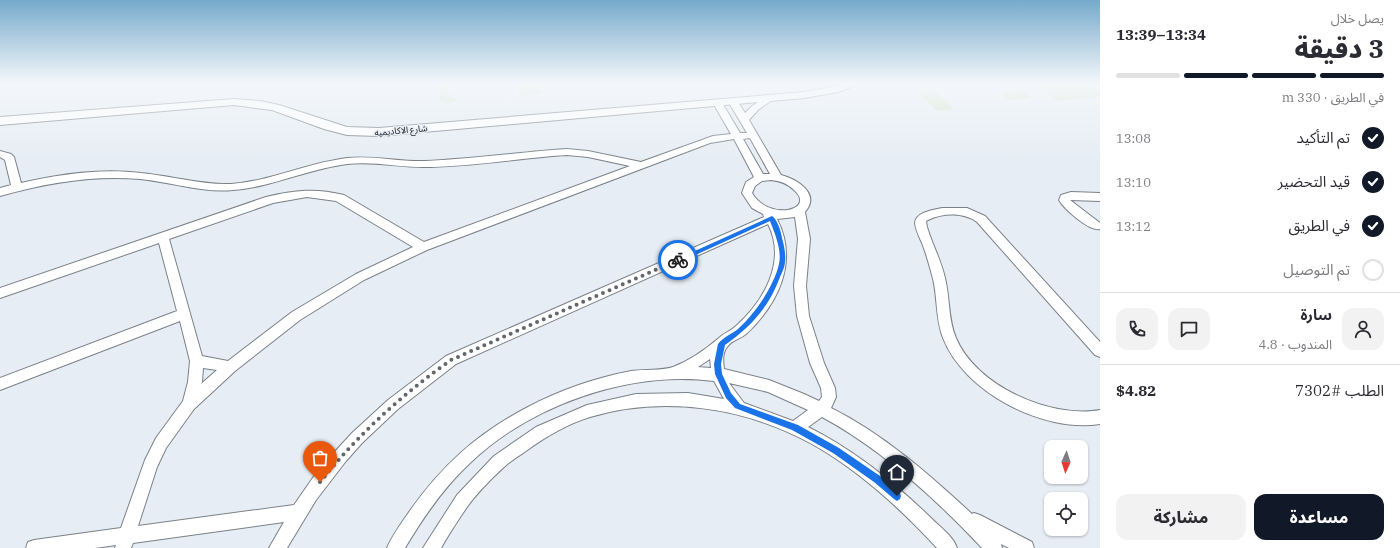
<!DOCTYPE html>
<html lang="ar">
<meta charset="utf-8">
<style>
:root{--surface:#fff;--page:#f2f2f3;--text:#2b2b33;--muted:#7c7c81;--line:#e1e1e2;--accent:#111827}
body{margin:0;font-family:"IBM Plex Serif","Noto Sans Arabic",serif;background:var(--page);color:var(--text);direction:rtl;height:100vh;display:flex;flex-direction:column;font-size:15px;white-space:nowrap}
*{box-sizing:border-box;margin:0}
p{font-size:13px;color:var(--muted)}
.icon{flex:none;width:22px;height:22px;fill:none;stroke:currentColor;stroke-width:2;stroke-linecap:round;stroke-linejoin:round}
.map{position:relative;flex:1;overflow:hidden;direction:ltr}
.side{display:flex;flex-direction:column;background:var(--surface);width:300px}
.side>*{flex:none}
.needle{width:26px;rotate:183deg}
.tools{position:absolute;left:1044px;top:440px;display:grid;gap:8px}
.tools a{display:grid;place-items:center;width:44px;height:44px;border-radius:8px;background:var(--surface);box-shadow:0 1px 3px #0004;font-size:20px}
.pin{position:absolute;display:grid;place-items:center;width:34px;height:34px;color:#fff;margin:-41px -17px;border-radius:50% 50% 50% 0;rotate:-45deg;box-shadow:0 0 4px #0007}
.pin .icon{rotate:45deg}
.courier{position:absolute;display:grid;place-items:center;width:40px;height:40px;margin:-20px;border:3px solid #1a73e8;border-radius:50%;background:#fff;color:#222;box-shadow:0 1px 5px #0007}
.head em{font-style:normal;font-weight:800}
.head div{display:flex;flex-direction:column-reverse}
.head{display:flex;align-items:center;justify-content:space-between;height:68px;padding:0 16px}
h1{font-size:26px;font-weight:800;line-height:30px}
.bar{display:grid;grid-template-columns:repeat(4,1fr);gap:6px 4px;align-content:center;height:48px;padding:0 16px}
.bar i{height:5px;border-radius:3px;background:var(--line)}
.bar .selected{background:var(--accent)}
.bar p{grid-column:span 4}
.line{display:flex;align-items:center;gap:10px;padding:0 16px;border-top:1px solid var(--line)}
.line div{flex:1}
.round{display:grid;place-items:center;flex:none;width:42px;height:42px;border-radius:12px;background:var(--page)}
ol{padding:0 16px;list-style:none}
li{display:flex;align-items:center;gap:12px;height:44px}
li p{margin-inline-start:auto}
li .icon{padding:4px;border-radius:50%;background:var(--accent);color:#fff;stroke-width:4}
li:last-child{color:var(--muted)}
li i{width:22px;height:22px;border:2px solid var(--line);border-radius:50%}
.primary-button{display:flex;gap:8px;margin-top:auto;padding:8px 16px}
.primary-button a{flex:1;height:46px;border-radius:12px;background:var(--accent);color:#fff;font-size:16px;font-weight:800;line-height:46px;text-align:center}
.primary-button a+a{background:var(--page);color:var(--text)}
main{display:flex;flex:1;min-height:0}
.map>svg:first-child{display:block}
.green{fill:#d3e2c7}
.lines{fill:none;stroke-linecap:round;stroke-linejoin:round}
.minor-casing{stroke:#7b8188;stroke-width:2}
.tertiary-casing{stroke:#7b8188;stroke-width:2}
.minor{fill:#fff;fill-rule:evenodd}
.tertiary{fill:#fff;fill-rule:evenodd}
.route{fill:#1a73e8}
.done{stroke:#63676c;stroke-width:4;stroke-dasharray:0 7.2}
.labels{text-anchor:middle;dominant-baseline:central;stroke-width:3;stroke-linejoin:round;paint-order:stroke}
.far-street-label{font-size:9px;fill:#1d1f22;stroke:#e6edf4}
</style>
<main>
<section class="side">
<div class="head"><div><h1>3 دقيقة</h1><p>يصل خلال</p></div><em>13:34–13:39</em></div>
<div class="bar"><i class="selected"></i><i class="selected"></i><i class="selected"></i><i></i><p>في الطريق · 330 m</p></div>
<ol>
<li><svg class="icon" aria-label="check" viewBox="0 0 24 24"><path d="M5 12l5 5 9-10"/></svg>تم التأكيد<p>13:08</p></li>
<li><svg class="icon" aria-label="check" viewBox="0 0 24 24"><path d="M5 12l5 5 9-10"/></svg>قيد التحضير<p>13:10</p></li>
<li><svg class="icon" aria-label="check" viewBox="0 0 24 24"><path d="M5 12l5 5 9-10"/></svg>في الطريق<p>13:12</p></li>
<li><i></i>تم التوصيل</li>
</ol>
<div class="line" style="height:72px"><a class="round"><svg class="icon" aria-label="person" viewBox="0 0 24 24"><circle cx="12" cy="8" r="4"/><path d="M4 21q1-7 8-7t8 7"/></svg></a><div><b>سارة</b><p>المندوب · 4.8</p></div><a class="round"><svg class="icon" aria-label="chat" viewBox="0 0 24 24"><path d="M4 5h16v11H9l-5 4z"/></svg></a><a class="round"><svg class="icon" aria-label="phone" viewBox="0 0 24 24"><path d="M5 4h4l2 5-3 2q2 4 5 5l2-3 5 2v4C11 20 4 13 5 4z"/></svg></a></div>
<div class="line" style="height:52px"><div>الطلب #7302</div><b>$4.82</b></div>
<div class="primary-button"><a>مساعدة</a><a>مشاركة</a></div>
</section>
<div class="map">
<svg width="1100" height="548" viewBox="0 0 1100 548">
<rect width="100%" height="100%" fill="#e6edf4"/>
<g class="green">
<path d="M541,83L544,91L540,94L520,96L517,84Z"/>
<path d="M1071,83H1087L1100,93V97L1057,101L1039,86Z"/>
<path d="M448,85L449,96L456,98L457,102L447,103L440,101L439,86Z"/>
<path d="M935,91L954,109L937,111L918,92Z"/>
<path d="M1023,91L1032,98L1009,100L1000,93Z"/>
</g>
<g class="lines">
<g class="minor-casing">
<g id="minor">
<path d="M769,95L772,96L773,98L772,100L758,110L749,120L781,175C797,179 821,194 805,212L810,239L806,286L809,316L824,363L835,388L836,397L831,408C883,434 929,474 972,514L974,513L980,515L1032,542L1034,548H1009L1001,544L1002,548H982C937,500 880,448 822,417L808,427C854,450 894,482 931,518C940,527 953,536 957,548H937C900,508 860,471 812,444C745,407 663,395 590,417C567,424 545,437 526,451C519,456 510,461 504,467C491,479 477,493 467,507C458,520 449,534 441,548H423L457,495L494,456L536,427L587,405L636,394L688,393L724,399L714,381C630,370 530,405 469,464C443,488 423,518 405,548H387C392,536 400,525 407,515C440,467 476,434 528,407C560,390 595,378 631,371C643,369 662,371 673,367C689,361 706,349 719,338C724,333 731,331 736,326C764,301 787,261 768,224L456,364L398,409L362,443L346,461L316,500L287,548H269L284,522L133,543L131,548H115L116,545L95,548H26L28,542L34,540L121,528L145,460L156,438L183,401L188,382L190,361L180,321L0,390V378L177,311L159,243L0,298V288L266,197C294,190 316,188 344,195L424,242L630,166L588,157L567,155C519,158 471,167 423,167C397,167 373,161 347,164C308,169 272,187 233,190C201,193 171,182 140,179C92,175 46,183 0,196V188L11,185L5,160L0,157V151L11,154L14,157L21,183C61,174 101,168 141,173C172,176 201,185 231,184C271,181 307,163 347,158C373,155 399,162 425,161C473,159 520,152 567,149L588,151L641,162L713,136L731,134L713,103L715,101H721L740,133H747L728,101L730,99H736L745,113L752,106ZM750,138L770,174H763L743,139ZM734,139L754,177L746,182L742,193L752,208L763,214L764,217L446,356L388,400L352,433L319,469L294,505L138,526L157,467L166,448L194,409L235,371L300,320L364,280L427,250L710,143ZM771,180C780,181 787,183 794,190C817,210 769,222 752,193L755,186L762,181ZM307,197L336,201L413,247L356,274L292,312L228,361L202,356L169,239L273,203ZM795,217L798,239L794,286L797,316L810,363L821,388L822,397L819,401L804,394L769,380L724,369C723,361 722,352 728,346C732,340 740,339 746,334C778,304 799,262 777,219ZM710,359L711,368L697,367H698ZM203,368L217,370L201,384L202,382ZM729,383L768,392L808,410L793,421L744,403Z"/>
<path d="M1071,192L1100,193V201L1070,200L1100,223V229C1090,232 1064,209 1059,200L1061,195Z"/>
<path d="M942,208H967L985,216L1100,342V357L1095,355L977,222C963,212 943,213 928,220L926,221L927,227C932,244 941,260 945,278C950,298 948,320 956,338C976,386 1051,419 1100,410V424C1043,433 964,392 943,338C935,318 938,295 932,275C929,264 926,253 922,243C919,236 916,231 915,223C916,212 933,210 942,208Z"/>
</g>
</g>
<g class="tertiary-casing">
<path id="tertiary" d="M841,83H857L856,85L838,92L804,98L379,136L347,135L324,129L272,110L234,105L0,125V117L234,99L260,101L279,105L347,127L379,128L804,92L832,87Z"/>
</g>
<use href="#minor" class="minor"/>
<use href="#tertiary" class="tertiary"/>
</g>
<linearGradient id="sky" x2="0" y2="1"><stop stop-color="#76aacc"/><stop offset="0.52" stop-color="#f4f7fa"/><stop offset="1" stop-color="#f4f7fa" stop-opacity="0"/></linearGradient>
<rect width="1100" height="160" fill="url(#sky)"/>
<path class="route" d="M772,216C777,219 781,231 782,238C784,245 786,254 785,262C785,267 782,272 780,277C769,307 751,327 725,345L721,364L722,374L731,393L740,404L798,425L839,448L880,476L900,493L901,496L900,499L897,501L894,499L874,482L833,453L792,430L735,408L726,398L715,374L714,364L718,344C723,337 732,334 738,329C755,314 774,286 779,264C782,250 775,234 770,221L680,262H678L675,260Z"/>
<g class="lines">
<path class="done" d="M320,482C358,435 401,395 451,360L678,260"/>
</g>
<g class="labels">
<g class="far-street-label">
<text transform="translate(401 130) rotate(-5)">شارع الاكاديميه</text>
</g>
</g>
</svg>
<div class="tools">
<a><svg class="needle" viewBox="-14 -14 28 28"><path d="M0-13l5 13h-10z" fill="#e53935"/><path d="M0 13l5-13h-10z" fill="#7c7c81"/></svg></a>
<a><svg class="icon" aria-label="locate" viewBox="0 0 24 24"><circle cx="12" cy="12" r="6"/><path d="M12 2v4M12 18v4M2 12h4M18 12h4"/></svg></a>
</div>
<div class="pin" style="left:320px;top:482px;background:#ea580c"><svg class="icon" aria-label="bag" viewBox="0 0 24 24"><path d="M5 8h14l-1 12H6zM9 8a3 3 0 0 1 6 0"/></svg></div>
<div class="pin" style="left:897px;top:496px;background:#1f2937"><svg class="icon" aria-label="home" viewBox="0 0 24 24"><path d="M3 11l9-7 9 7M6 9v11h12V9"/></svg></div>
<div class="courier" style="left:678px;top:260px"><svg class="icon" aria-label="bike" viewBox="0 0 24 24"><circle cx="6" cy="16" r="4"/><circle cx="18" cy="16" r="4"/><path d="M6 16l4-8h5l3 8M10 8l3 8H6M13 5h3"/></svg></div>
</div>
</main>
